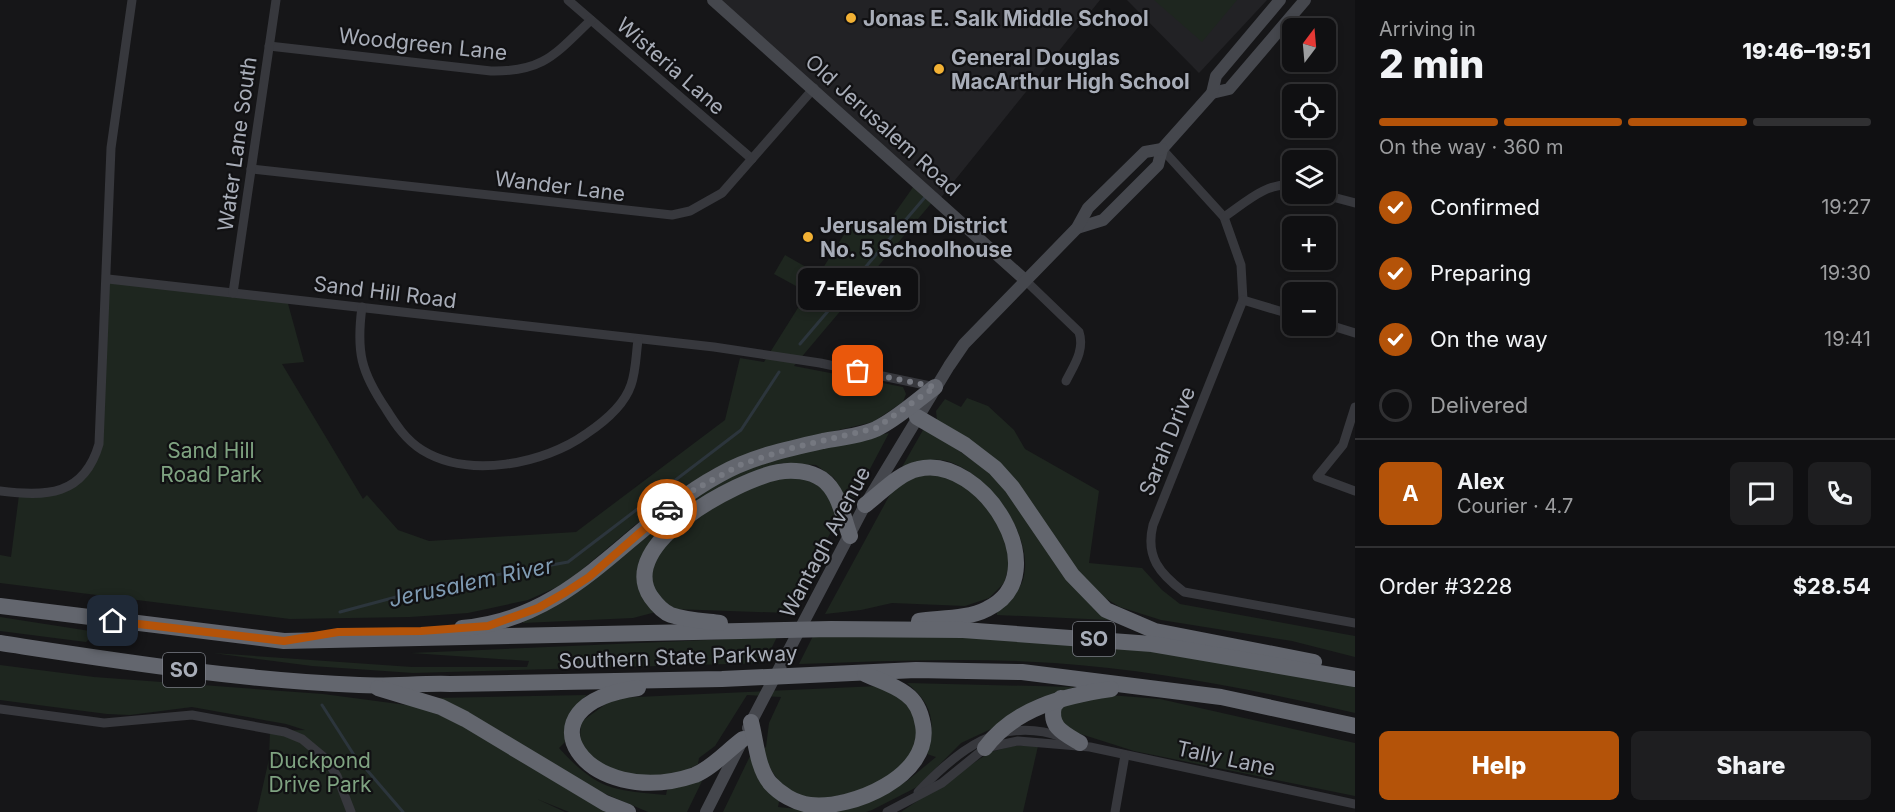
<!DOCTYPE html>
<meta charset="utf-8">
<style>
:root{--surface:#101012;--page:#1e1e20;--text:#f1f3f6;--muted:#9c9d9f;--line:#303032;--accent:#b45309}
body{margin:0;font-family:Inter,sans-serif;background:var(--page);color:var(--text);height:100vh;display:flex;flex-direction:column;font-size:22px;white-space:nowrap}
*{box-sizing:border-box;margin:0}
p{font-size:20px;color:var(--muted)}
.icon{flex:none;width:33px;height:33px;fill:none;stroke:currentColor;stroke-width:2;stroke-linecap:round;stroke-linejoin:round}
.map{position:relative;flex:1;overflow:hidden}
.panel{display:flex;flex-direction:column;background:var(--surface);width:540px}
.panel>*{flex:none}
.needle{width:39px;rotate:16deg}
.buttons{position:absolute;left:1282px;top:18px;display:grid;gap:12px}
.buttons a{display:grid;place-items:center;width:54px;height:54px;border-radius:9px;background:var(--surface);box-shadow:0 3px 9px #0003,0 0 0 2px var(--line);font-size:30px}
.pin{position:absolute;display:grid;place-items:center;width:51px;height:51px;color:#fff;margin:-26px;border-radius:12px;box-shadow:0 3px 9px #0006}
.courier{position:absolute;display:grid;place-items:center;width:60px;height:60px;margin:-30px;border:4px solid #b45309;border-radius:50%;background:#fff;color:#222;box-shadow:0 2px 8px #0007}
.bubble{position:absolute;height:42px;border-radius:9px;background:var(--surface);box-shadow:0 3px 9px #0003,0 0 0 2px var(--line);font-size:20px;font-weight:800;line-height:42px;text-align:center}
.headline em{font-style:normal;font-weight:800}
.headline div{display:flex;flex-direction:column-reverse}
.headline{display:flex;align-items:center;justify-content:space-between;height:102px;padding:0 24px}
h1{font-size:39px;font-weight:800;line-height:45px}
.bar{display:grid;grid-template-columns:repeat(4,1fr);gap:9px 6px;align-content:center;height:72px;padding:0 24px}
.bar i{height:8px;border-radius:4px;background:var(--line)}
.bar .current{background:var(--accent)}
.bar p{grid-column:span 4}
.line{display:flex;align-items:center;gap:15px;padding:0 24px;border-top:2px solid var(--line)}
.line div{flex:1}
.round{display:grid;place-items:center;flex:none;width:63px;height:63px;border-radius:9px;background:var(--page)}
ol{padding:0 24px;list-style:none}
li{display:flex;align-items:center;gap:18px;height:66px}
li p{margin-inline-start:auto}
li .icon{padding:6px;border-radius:50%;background:var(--accent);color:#fff;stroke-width:4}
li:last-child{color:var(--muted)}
li i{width:33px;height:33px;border:3px solid var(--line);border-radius:50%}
.cta{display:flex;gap:12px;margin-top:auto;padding:12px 24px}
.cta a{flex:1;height:69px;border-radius:9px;background:var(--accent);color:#fff;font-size:24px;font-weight:800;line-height:69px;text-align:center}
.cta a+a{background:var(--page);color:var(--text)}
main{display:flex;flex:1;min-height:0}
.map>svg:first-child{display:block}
.built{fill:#222225}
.green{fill:#1e261f}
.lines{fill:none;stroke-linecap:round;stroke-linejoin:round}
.stream{stroke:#2c353c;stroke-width:3}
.street{stroke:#37383d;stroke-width:9}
.secondary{stroke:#45474d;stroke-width:12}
.highway{stroke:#63666e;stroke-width:16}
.done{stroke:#757880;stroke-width:6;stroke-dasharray:0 10.8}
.route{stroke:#b45309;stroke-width:8}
.poi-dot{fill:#f2b134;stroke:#111113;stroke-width:2}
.labels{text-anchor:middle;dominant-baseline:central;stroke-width:4.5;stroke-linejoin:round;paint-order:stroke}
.shield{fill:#111113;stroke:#7b7e86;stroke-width:1.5}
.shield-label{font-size:20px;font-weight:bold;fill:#a8adb8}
.poi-label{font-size:21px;font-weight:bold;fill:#a8adb8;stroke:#111113;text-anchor:start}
.street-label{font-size:21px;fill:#a8adb8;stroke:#111113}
.park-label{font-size:21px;fill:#7fa381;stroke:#111113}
.water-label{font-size:22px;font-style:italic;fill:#7f9bb3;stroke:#111113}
</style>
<main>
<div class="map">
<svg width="1355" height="812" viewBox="0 0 1355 812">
<rect width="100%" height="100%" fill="#161618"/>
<g class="built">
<path d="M716,0H1100L939,200Z"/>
<path d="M1127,0H1267L1199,73Z"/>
</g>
<g class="green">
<path d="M1154,0H1237L1202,42Z"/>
<path d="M916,183L934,200L794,366L903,387L906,394L903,402L873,422L771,446L711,470L635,525L566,583L528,600L468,613L410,617L290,619L0,583V555L11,557L19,495H54L97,458L109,281L287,300L304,362L282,364L363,499L367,495L398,530L429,541L576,532L725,420L740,358L764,362L850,225L880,234Z"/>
<path d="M785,255L806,267L796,286L774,274Z"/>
<path d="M967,398L988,406L1014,430L1025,449L1099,491L1089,563L1142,568L1162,590L1180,604L1355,636V657L1292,641L1161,620L1120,607L1095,592L1079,576L1023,492L937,421L936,411L945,399L961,407Z"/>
<path d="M928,429L999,479L1109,620L997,615V612C1007,603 1018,593 1023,580C1036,537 988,473 947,461C934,458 915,461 902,467L923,430Z"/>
<path d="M889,433L854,499L852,497L847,501L834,478L816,465L782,463L719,487L644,551L656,612L633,618L523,623V618L716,481L779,456Z"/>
<path d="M793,473L821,481L838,518L789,613L673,609L657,595L648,574L652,555L704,512L757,484Z"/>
<path d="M931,473L958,477L990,508L1008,542L1010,563L1004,583L989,598L965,606L892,603L861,610L825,614L894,487L907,477Z"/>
<path d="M0,617L90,631L91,637L86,642L0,631Z"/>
<path d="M928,633L1127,645L1355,685V713C1256,690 1155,670 1054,663C969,657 884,661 799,664L813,636Z"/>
<path d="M777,637L764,663L413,673L312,666L213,653L412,667H527L529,661L411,653Z"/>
<path d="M0,665L94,677L323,694L414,706L462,723L612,812H569L537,799L565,812H257L269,759L270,731L305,730L286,724L192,707L130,715L107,714L0,700Z"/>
<path d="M907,683L1075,687L1039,698L991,729L961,743L917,787L872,810L866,812H723L750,756L780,797L778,807L818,811L865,801L907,781L936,757L927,754C936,722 933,705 907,683Z"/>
<path d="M879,686L910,703C916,721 923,739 913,756C898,781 828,806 801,796C780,788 768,769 763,749L766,747L769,723L781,697L747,695L715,746L699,758L698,764C667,782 616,788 590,756C588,753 583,749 581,745C579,739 581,728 581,722L614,698Z"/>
<path d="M587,695C572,710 564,719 565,742L559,748C598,790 611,790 666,795L667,790L693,782L705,775L687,812H648L601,792L435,698Z"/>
<path d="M1109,695L1160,699L1355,743V796L1134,751L1065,729L1057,722L1060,704Z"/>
<path d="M1014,746H1038L1023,812H901L990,752Z"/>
</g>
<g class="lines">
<g class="stream">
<path d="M800,344L926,196"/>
<path d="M340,612L441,585L568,562L741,430L779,372"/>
<path d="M322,705L354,755L403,812"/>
</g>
<g class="street">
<path d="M568,0L752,159"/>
<path d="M269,46L491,71C544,72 555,54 591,20"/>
<path d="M1162,149L1224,217L1241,265L1243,300L1153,525C1145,557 1160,574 1184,592L1355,623"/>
<path d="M251,169L672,215L690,211L722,193L814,88"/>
<path d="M1321,194L1355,203"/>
<path d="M1224,217C1245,203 1266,182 1293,185"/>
<path d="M108,279L714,347L820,363L935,387"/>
<path d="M1025,280L1079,332C1085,350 1074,365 1066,381"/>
<path d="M233,293L276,0"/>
<path d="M1243,300L1293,315"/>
<path d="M362,307C356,352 361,372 386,409C396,425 406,440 422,450C469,479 544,464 586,434C604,422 624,406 631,385C636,371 636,354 638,340"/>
<path d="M1326,324L1355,333"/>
<path d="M1355,407L1343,445L1317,477L1355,491"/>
<path d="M0,491C46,497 84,496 99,444L111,148L132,0"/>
<path d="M0,709L104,723L192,715L285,732L302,739L326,759L337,776L351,812"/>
<path d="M918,792C958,750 1000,715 1062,737"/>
<path d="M887,812L942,783L985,748L1018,741L1090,747L1355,804"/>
<path d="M1115,812L1125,755"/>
</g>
<g class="secondary">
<path d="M713,0L1025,280"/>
<path d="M1212,93L1229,89L1305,0"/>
<path d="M1077,228L1103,220L1158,165L1162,149L1212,93L1216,76L1280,0"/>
<path d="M748,728L865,505L949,366L964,344L1077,228L1088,208L1145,152L1162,149"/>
<path d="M706,812L741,743"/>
</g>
<g class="highway">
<path d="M917,417L965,445L995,468L1012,487L1072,575L1106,610L1155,631L1314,662"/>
<path d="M865,505C881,493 899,473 918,469C982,453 1059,575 987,609C968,619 940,618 919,621"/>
<path d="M0,606L284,641L831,629L963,630L1152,644L1355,679"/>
<path d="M720,623C704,621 686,620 671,615C663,612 656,604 651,597C615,544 737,480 778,472C792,469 810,471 822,479C839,491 843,517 850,536"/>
<path d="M462,628C575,619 627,525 719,475C751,457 787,449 823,441C840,438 860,436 876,429C897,419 916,401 935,387"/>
<path d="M0,643C119,661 238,680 359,685C389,687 419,683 450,684L722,679L916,670L1022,672L1221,697L1355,726"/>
<path d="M378,688L441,707L465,719L605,803L628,812"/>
<path d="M638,688C512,705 586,812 695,775C712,768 728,750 743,739"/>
<path d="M1061,698L1054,706C1049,727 1063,733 1080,743"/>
<path d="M751,722C756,741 757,767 770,783C780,794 795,803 810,805C851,810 932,776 923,725C921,713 916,701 906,694C895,685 878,680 865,674"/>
<path d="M985,748C1015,708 1063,696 1111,689"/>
</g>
</g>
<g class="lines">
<path class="done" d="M667,509L681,497L742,464L792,448L876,428L935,387L858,371"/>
<path class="route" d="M113,621L284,641L338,632L421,631L488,626L538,608L566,592L589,577L667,509"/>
</g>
<g class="poi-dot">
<circle cx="851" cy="18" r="6"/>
<circle cx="939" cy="69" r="6"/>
<circle cx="808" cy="237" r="6"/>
</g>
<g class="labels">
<g class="shield">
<rect x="1073" y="622" width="42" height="34" rx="4.5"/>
<rect x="163" y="653" width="42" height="34" rx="4.5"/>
</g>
<g class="shield-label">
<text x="1094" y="639">SO</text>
<text x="184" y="670">SO</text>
</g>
<g class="poi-label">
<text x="863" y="18">Jonas E. Salk Middle School</text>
<text x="951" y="57">General Douglas<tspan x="951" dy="24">MacArthur High School</tspan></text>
<text x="820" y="225">Jerusalem District<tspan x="820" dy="24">No. 5 Schoolhouse</tspan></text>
</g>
<g class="street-label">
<text transform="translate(423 44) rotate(6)">Woodgreen Lane</text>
<text transform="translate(671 66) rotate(41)">Wisteria Lane</text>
<text transform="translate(883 125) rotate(42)">Old Jerusalem Road</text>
<text transform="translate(237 144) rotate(-82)">Water Lane South</text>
<text transform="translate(560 186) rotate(7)">Wander Lane</text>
<text transform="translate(385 292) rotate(7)">Sand Hill Road</text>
<text transform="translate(1167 441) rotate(-68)">Sarah Drive</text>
<text transform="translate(825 542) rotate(-62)">Wantagh Avenue</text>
<text transform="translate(678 657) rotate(-2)">Southern State Parkway</text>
<text transform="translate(1226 758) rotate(12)">Tally Lane</text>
</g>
<g class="park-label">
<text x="211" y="450">Sand Hill<tspan x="211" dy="24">Road Park</tspan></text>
<text x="320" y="760">Duckpond<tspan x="320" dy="24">Drive Park</tspan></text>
</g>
<g class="water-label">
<text transform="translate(471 582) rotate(-12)">Jerusalem River</text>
</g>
</g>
</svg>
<div class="buttons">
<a><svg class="needle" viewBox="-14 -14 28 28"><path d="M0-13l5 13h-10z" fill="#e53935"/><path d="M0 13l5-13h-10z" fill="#9c9d9f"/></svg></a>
<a><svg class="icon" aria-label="locate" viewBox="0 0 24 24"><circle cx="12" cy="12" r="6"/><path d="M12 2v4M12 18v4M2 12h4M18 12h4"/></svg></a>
<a><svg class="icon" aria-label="layers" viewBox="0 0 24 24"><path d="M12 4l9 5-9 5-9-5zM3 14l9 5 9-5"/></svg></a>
<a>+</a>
<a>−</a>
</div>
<div class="pin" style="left:858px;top:371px;background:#ea580c"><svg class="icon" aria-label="bag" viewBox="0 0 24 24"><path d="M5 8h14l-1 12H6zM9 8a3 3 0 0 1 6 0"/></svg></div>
<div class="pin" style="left:113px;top:621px;background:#1f2937"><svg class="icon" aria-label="home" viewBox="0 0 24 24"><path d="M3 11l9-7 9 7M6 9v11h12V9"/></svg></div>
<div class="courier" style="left:667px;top:509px"><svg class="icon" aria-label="car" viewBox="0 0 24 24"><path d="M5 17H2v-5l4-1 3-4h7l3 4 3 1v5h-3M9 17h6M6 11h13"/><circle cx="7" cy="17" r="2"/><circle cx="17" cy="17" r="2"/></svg></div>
<div class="bubble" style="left:798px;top:268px;width:120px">7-Eleven</div>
</div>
<section class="panel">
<div class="headline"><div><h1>2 min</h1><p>Arriving in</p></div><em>19:46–19:51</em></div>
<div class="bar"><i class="current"></i><i class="current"></i><i class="current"></i><i></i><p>On the way · 360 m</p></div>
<ol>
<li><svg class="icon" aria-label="check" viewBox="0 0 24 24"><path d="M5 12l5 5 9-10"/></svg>Confirmed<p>19:27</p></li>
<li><svg class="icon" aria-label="check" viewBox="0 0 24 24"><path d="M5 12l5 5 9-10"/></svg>Preparing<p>19:30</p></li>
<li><svg class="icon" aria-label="check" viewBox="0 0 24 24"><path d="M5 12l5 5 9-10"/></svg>On the way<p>19:41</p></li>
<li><i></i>Delivered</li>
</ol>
<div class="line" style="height:108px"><b class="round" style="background:var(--accent);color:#fff">A</b><div><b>Alex</b><p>Courier · 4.7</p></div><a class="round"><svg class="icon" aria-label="chat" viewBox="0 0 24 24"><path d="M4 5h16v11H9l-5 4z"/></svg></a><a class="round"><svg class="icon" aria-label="phone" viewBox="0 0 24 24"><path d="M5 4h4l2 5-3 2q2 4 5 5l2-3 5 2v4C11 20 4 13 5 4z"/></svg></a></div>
<div class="line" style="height:78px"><div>Order #3228</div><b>$28.54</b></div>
<div class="cta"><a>Help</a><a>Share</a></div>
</section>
</main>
